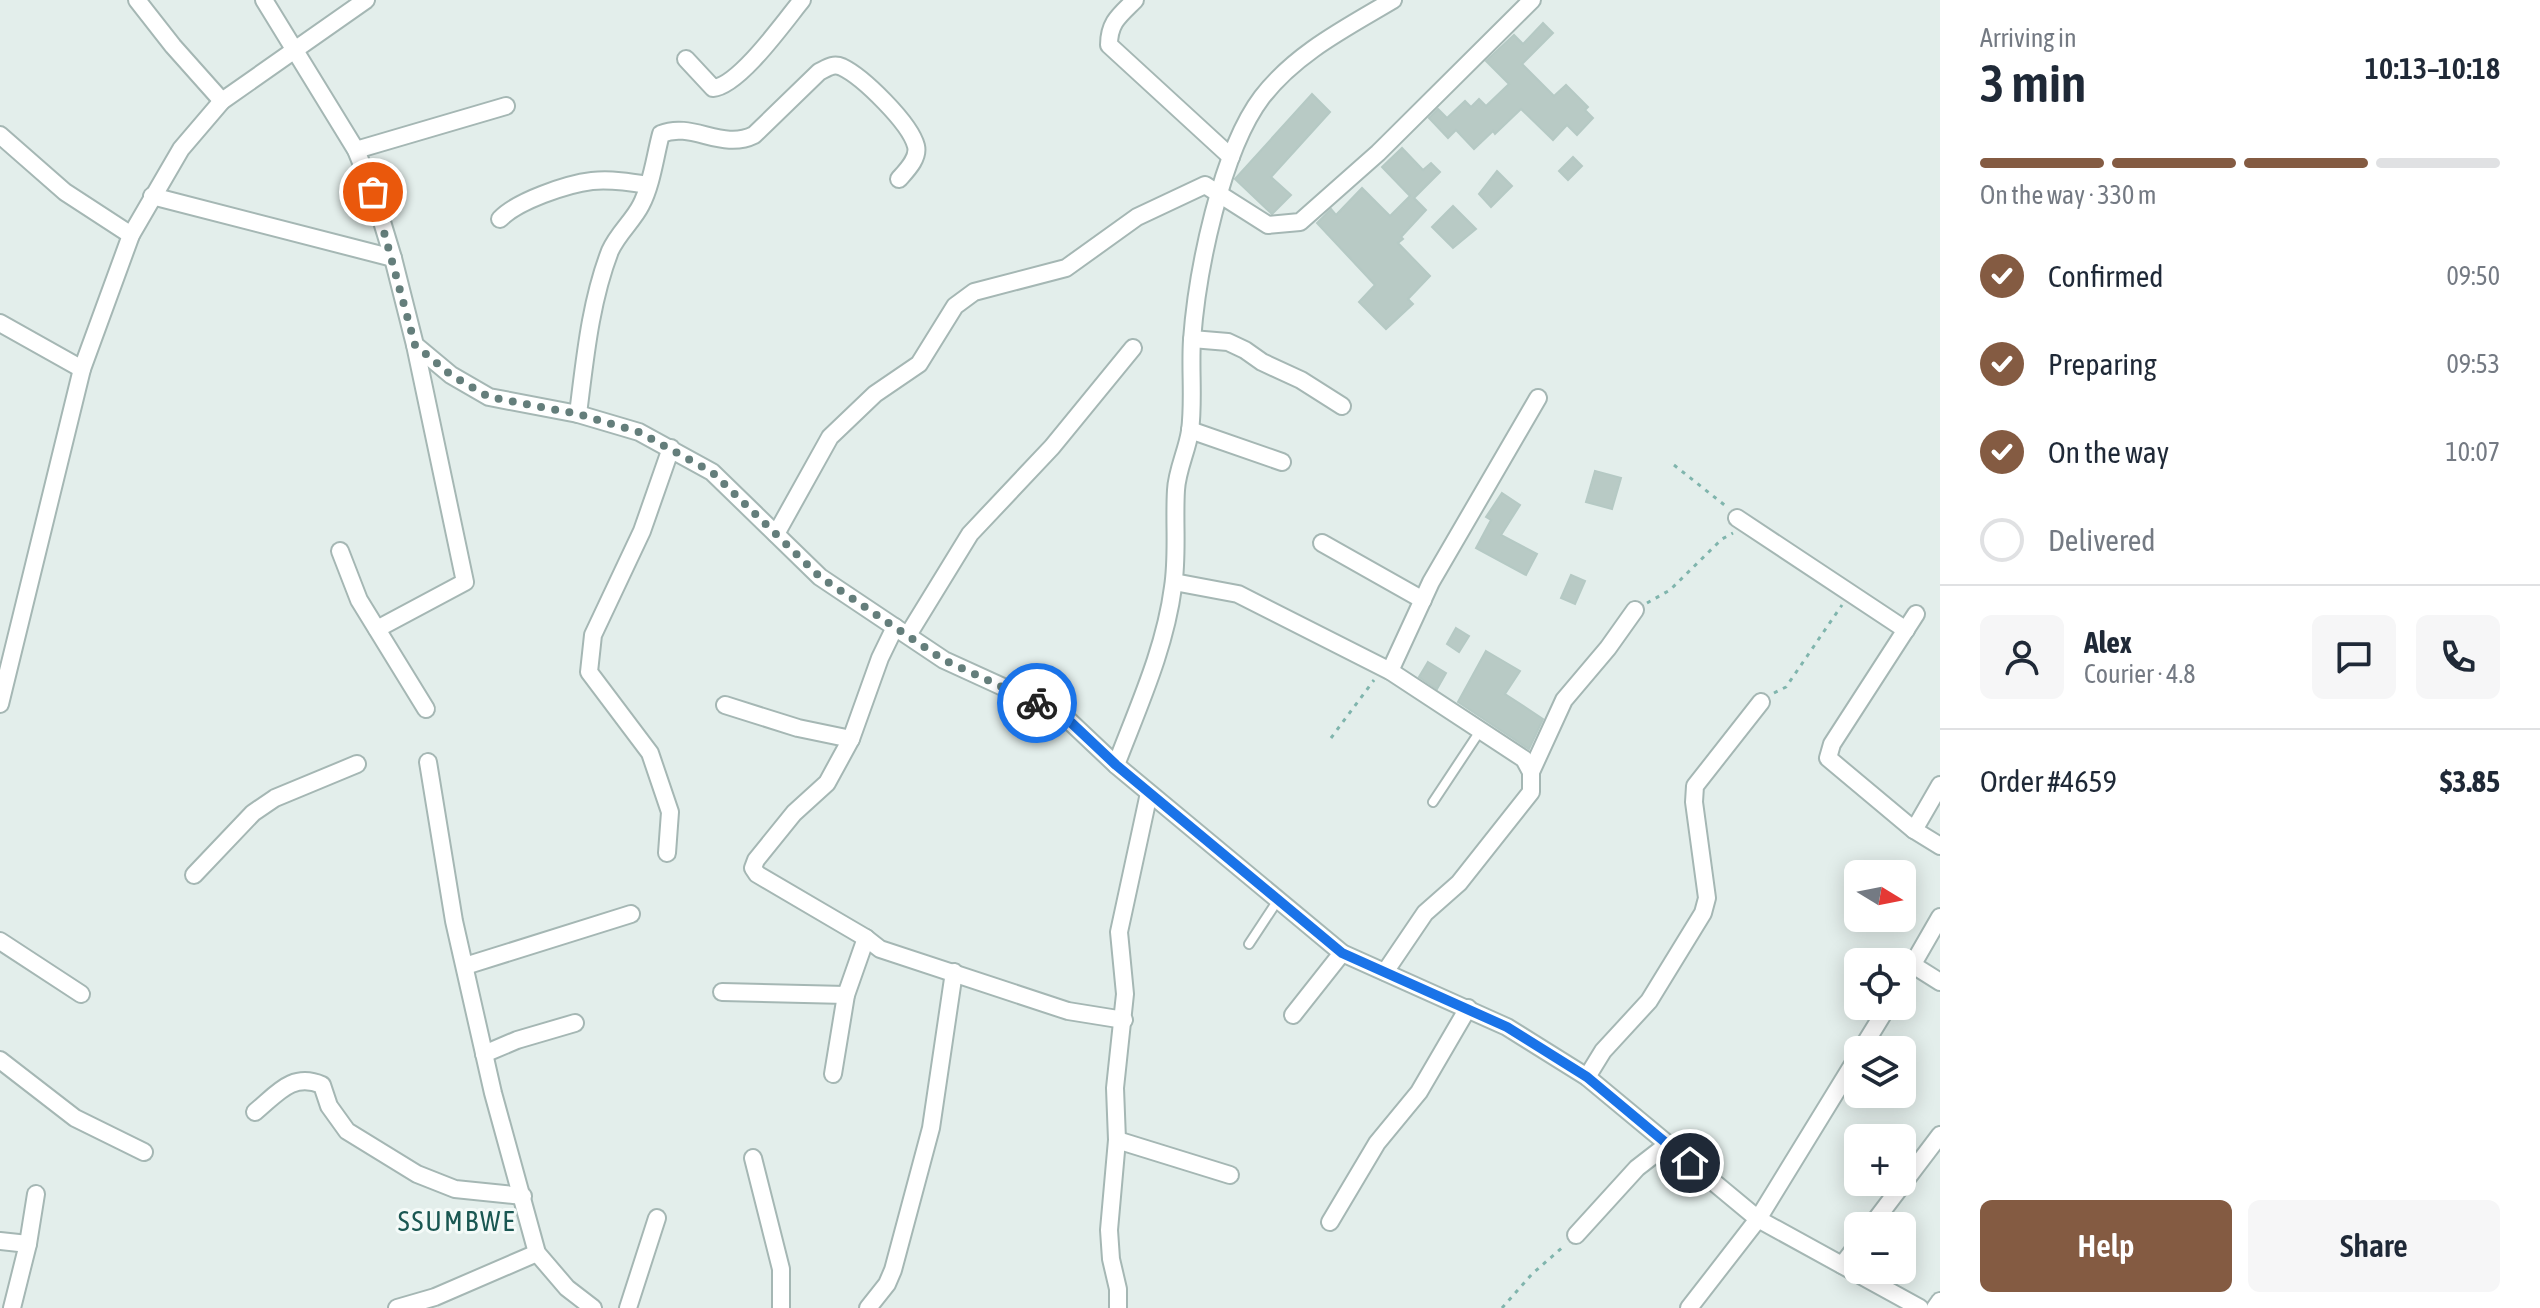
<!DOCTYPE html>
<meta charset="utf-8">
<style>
:root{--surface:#fff;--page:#f6f6f7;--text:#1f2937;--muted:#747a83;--line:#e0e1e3;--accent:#845b42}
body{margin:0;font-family:"Asap Condensed",sans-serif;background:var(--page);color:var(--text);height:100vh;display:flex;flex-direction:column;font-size:30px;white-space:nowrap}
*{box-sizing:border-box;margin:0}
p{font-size:26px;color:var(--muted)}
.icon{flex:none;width:44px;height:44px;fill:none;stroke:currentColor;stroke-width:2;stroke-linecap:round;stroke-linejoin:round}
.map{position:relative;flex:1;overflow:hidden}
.panel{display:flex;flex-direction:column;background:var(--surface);width:600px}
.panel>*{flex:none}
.needle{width:52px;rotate:100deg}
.controls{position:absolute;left:1844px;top:860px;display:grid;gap:16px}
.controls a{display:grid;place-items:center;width:72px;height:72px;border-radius:12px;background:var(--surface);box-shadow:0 4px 20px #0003;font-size:40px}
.pin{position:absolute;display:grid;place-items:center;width:68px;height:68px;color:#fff;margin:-34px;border:4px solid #fff;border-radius:50%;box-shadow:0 2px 8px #0007}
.courier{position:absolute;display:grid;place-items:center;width:80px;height:80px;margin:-40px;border:6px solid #1a73e8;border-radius:50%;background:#fff;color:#222;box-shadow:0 2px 10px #0007}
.head em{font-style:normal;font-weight:600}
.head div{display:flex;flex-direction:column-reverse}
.head{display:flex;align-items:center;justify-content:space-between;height:136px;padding:0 40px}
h1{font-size:52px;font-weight:600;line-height:60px}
.bar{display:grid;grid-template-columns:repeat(4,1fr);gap:12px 8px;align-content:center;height:96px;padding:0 40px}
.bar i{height:10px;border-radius:6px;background:var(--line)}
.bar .on{background:var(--accent)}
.bar p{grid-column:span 4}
.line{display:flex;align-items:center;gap:20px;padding:0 40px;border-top:2px solid var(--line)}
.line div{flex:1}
.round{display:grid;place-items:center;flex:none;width:84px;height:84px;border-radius:12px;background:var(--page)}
ol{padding:0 40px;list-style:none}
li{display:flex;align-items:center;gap:24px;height:88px}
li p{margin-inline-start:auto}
li .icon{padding:8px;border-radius:50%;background:var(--accent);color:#fff;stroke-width:4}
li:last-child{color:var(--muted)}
li i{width:44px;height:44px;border:4px solid var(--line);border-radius:50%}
.action{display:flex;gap:16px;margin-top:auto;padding:16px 40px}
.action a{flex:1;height:92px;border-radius:12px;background:var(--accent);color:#fff;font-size:32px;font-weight:600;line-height:92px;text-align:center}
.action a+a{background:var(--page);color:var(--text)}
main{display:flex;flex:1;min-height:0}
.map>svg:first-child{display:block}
.building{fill:#b8cac5;stroke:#b5c9c4;stroke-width:2}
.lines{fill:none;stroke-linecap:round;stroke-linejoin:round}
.lane-casing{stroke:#a5b7b4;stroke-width:12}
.street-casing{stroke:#a5b7b4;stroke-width:20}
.path{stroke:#80b5ad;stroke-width:3;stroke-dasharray:4 6;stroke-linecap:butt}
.lane{stroke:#fff;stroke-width:8}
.street{stroke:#fff;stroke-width:16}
.done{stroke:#647e7b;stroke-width:8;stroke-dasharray:0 14.4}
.route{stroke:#1a73e8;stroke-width:10}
.labels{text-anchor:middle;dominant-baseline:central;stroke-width:6;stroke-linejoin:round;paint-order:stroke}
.quarter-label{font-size:28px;letter-spacing:2px;fill:#1a5752;stroke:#f4faf8}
</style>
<main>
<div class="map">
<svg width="1940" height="1308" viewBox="0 0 1940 1308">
<rect width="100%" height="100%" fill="#e3eeeb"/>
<g class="building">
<path d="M1543,23L1553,33L1522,64L1554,96L1566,85L1588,107L1585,110L1593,118L1577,135L1567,125L1553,140L1521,109L1495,134L1493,131L1474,149L1456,130L1448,138L1429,118L1438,109L1447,118L1465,101L1471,107L1479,99L1486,106L1509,84L1486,61L1514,35L1523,44Z"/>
<path d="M1312,94L1330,112L1271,177L1291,195L1272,214L1235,179Z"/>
<path d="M1402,148L1423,170L1431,163L1440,172L1414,198L1426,210L1401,237L1403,239L1398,243L1430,276L1408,299L1413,304L1386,329L1359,302L1375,285L1317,223L1331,209L1336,215L1362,188L1390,216L1410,196L1382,167Z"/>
<path d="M1573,157L1582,166L1568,180L1559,171Z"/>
<path d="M1497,171L1512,186L1491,207L1479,194Z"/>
<path d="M1453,206L1476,229L1453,248L1432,227Z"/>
<path d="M1595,471L1621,478L1612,509L1586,502Z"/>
<path d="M1502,493L1520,505L1501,535L1537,554L1526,575L1476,548L1491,520L1486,517Z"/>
<path d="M1571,575L1585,581L1575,604L1561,598Z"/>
<path d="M1456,628L1469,636L1459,652L1447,644Z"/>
<path d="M1486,651L1520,671L1505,694L1543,719L1529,749L1458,702Z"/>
<path d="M1428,662L1446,673L1437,689L1419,677Z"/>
</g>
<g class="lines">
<g class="lane-casing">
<g id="lane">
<path d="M1433,802L1480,731"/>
<path d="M1249,944L1278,900"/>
</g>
</g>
<g class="street-casing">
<g id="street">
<path d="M137,0L173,46L222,101"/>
<path d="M264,0L356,150L373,192L393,258L415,345L451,375L489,397L578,414L639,432L712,472L820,577L944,660L1062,714L1116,765L1342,953L1507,1027L1587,1077L1758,1219L1920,1308"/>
<path d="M1135,0C1120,15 1109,22 1109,45L1231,157"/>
<path d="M686,59L713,88C739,86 785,21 802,0"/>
<path d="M0,135L65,192L131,235"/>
<path d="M356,150L506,106"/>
<path d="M152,196L393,258"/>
<path d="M500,219C517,201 567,184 592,181C611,179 630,182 648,185"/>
<path d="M0,323L82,369"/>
<path d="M1192,339L1228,342L1245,350L1262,362L1301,380L1342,406"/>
<path d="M578,414C585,359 590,303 610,251C618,233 633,221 641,205C652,184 655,156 661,134C692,121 722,151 754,135L819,72C827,68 833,63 842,67C863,77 910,123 916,146C919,158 907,170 899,179"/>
<path d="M1190,430L1282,462"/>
<path d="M1737,518L1906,630"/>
<path d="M776,534L830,437L875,394L919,364L955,306L974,292L1066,268L1137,217L1205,185L1268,225L1300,222L1378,153L1532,0"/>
<path d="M1322,543L1423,600"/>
<path d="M340,551L359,600L426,709"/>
<path d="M1174,582L1238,594L1390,671L1524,759L1531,772V792L1459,883L1425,913L1385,972"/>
<path d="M1916,614L1832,744L1828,758L1914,830L1940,846"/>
<path d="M895,627L880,658L851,739L827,783L794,813L756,860L753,868L757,874L866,938L880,949L1068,1011L1124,1020"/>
<path d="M377,629L465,582L415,345"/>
<path d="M908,635L970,534L1052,447L1133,348"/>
<path d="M1390,671L1431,582L1538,398"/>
<path d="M0,704L82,369L131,235L181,149L222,101L366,0"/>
<path d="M725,705L798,728L851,739"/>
<path d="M428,762L454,921L493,1093L537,1253L567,1288L593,1308"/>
<path d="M1116,765C1138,707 1165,649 1173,587C1178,555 1174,522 1176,490C1177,470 1187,451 1190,431C1194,401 1190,370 1192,340C1197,272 1221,151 1262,97C1296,53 1346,28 1393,0"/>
<path d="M1531,772L1564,700L1608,648L1635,610"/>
<path d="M1914,830L1940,785"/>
<path d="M667,853L670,812L650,753L589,672L593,635L642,531L671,448"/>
<path d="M194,875L253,813L275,798L357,764"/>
<path d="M0,941L81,994"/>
<path d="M1913,965L1940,982"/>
<path d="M465,966L631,914"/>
<path d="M1902,983L1940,917"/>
<path d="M722,992L846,995"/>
<path d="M1293,1015L1342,953"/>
<path d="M1861,1050L1888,1006"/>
<path d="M484,1054L517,1040L575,1023"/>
<path d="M0,1060L75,1118L144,1152"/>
<path d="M833,1074L846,995L866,938"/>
<path d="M1587,1077L1603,1051L1649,1001L1703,913L1707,898L1694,802L1695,786L1761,702"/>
<path d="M255,1112C277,1094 292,1072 322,1085L329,1106L347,1131L417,1174L455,1189L523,1196"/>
<path d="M1117,1140L1230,1175"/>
<path d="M753,1158L781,1269V1308"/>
<path d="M1330,1222L1377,1143L1419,1092L1468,1008"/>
<path d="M1871,1226L1940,1135"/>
<path d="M1576,1235L1637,1168L1668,1144"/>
<path d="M0,1241L28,1244"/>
<path d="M1842,1265L1858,1244"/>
<path d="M12,1308L28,1244L36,1194"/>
<path d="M397,1308L435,1297L537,1253"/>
<path d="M628,1308L657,1218"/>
<path d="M868,1308L887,1284L893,1270L931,1128L954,972"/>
<path d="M1118,1308V1289L1111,1259L1109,1230L1117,1140L1115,1088L1125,994L1119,932L1149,793"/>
<path d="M1689,1308L1758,1219L1858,1056"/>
<path d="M1935,1308L1940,1301"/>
</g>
</g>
<g class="path">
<path d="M1674,465L1727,507"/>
<path d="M1647,603L1670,590L1722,539L1733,533"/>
<path d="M1774,693L1786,687L1842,605"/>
<path d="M1331,738L1374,680"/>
<path d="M1502,1308L1532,1274L1564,1246"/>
</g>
<use href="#lane" class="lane"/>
<use href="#street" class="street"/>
</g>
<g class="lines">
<path class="done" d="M373,192L415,345L451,375L489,397L578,414L639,432L712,472L820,577L944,660L1037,703"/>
<path class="route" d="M1037,703L1062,714L1116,765L1342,953L1507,1027L1587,1077L1690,1163"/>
</g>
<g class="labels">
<g class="quarter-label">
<text x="457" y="1221">SSUMBWE</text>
</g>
</g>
</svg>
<div class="controls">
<a><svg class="needle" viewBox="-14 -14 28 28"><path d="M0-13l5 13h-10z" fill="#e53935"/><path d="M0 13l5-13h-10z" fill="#747a83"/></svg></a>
<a><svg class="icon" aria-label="locate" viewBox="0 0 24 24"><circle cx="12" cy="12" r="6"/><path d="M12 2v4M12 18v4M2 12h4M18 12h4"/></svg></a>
<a><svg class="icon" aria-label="layers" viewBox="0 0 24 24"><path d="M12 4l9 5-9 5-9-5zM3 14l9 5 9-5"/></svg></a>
<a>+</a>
<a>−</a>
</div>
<div class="pin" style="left:373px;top:192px;background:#ea580c"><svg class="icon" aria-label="bag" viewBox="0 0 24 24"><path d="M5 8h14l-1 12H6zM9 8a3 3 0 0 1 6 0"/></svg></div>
<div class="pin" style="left:1690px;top:1163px;background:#1f2937"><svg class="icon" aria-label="home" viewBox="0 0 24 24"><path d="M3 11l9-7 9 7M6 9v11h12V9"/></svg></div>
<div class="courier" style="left:1037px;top:703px"><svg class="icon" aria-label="bike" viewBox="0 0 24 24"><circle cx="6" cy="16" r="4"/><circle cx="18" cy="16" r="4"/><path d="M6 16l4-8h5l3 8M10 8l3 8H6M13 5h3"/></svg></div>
</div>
<section class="panel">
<div class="head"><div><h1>3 min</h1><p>Arriving in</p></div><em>10:13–10:18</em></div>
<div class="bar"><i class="on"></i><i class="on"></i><i class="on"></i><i></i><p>On the way · 330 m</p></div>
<ol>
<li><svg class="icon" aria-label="check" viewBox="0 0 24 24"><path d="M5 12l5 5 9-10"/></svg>Confirmed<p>09:50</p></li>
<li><svg class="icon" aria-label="check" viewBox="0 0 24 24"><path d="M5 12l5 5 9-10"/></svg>Preparing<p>09:53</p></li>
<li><svg class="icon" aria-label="check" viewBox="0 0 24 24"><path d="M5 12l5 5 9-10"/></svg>On the way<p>10:07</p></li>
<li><i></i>Delivered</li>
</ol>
<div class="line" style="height:144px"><a class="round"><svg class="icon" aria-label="person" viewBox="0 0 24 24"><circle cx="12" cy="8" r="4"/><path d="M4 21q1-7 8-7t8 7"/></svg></a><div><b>Alex</b><p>Courier · 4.8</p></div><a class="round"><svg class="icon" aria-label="chat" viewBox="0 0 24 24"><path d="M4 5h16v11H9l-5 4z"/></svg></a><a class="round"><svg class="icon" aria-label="phone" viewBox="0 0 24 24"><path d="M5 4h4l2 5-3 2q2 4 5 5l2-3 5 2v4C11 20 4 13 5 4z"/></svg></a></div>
<div class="line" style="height:104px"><div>Order #4659</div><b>$3.85</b></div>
<div class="action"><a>Help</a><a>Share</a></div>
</section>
</main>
